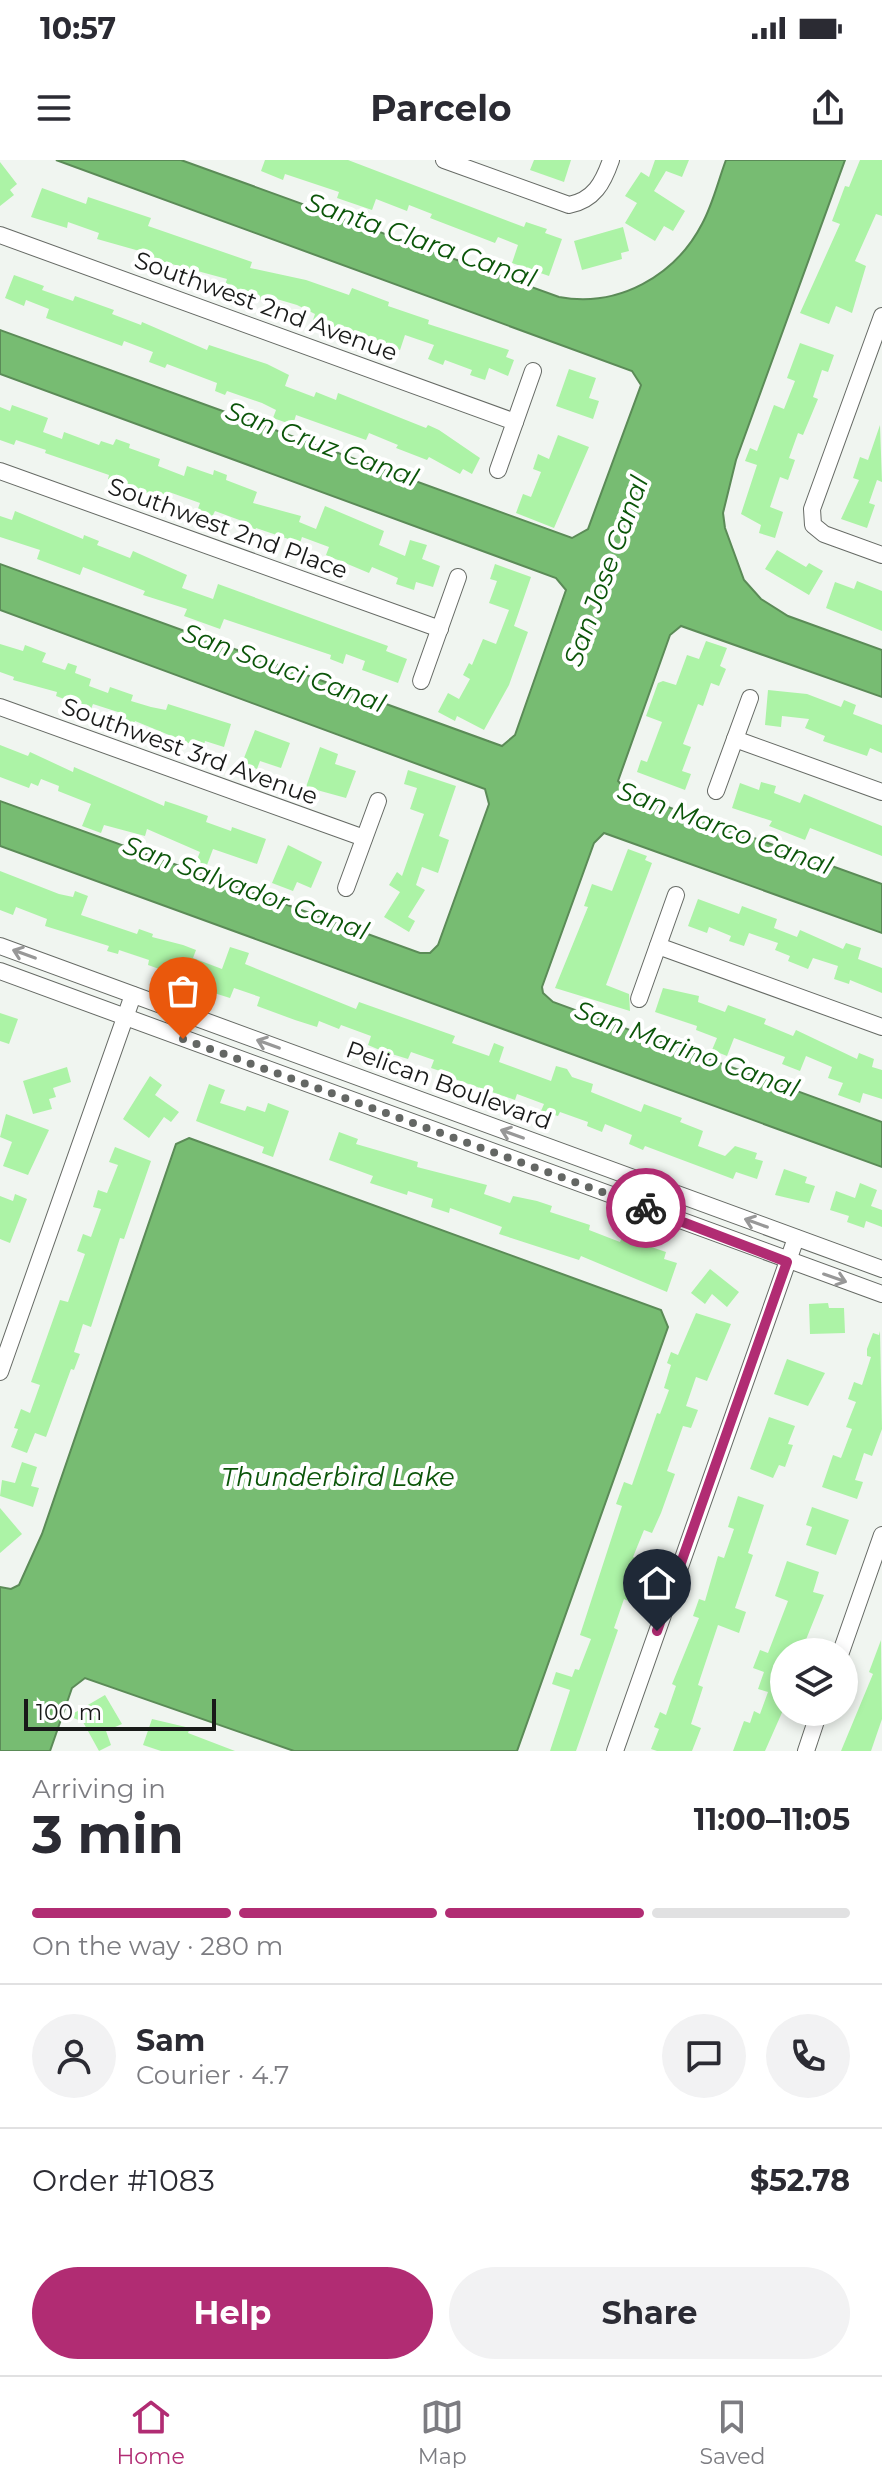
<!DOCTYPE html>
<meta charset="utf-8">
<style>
:root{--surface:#fff;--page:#f2f2f3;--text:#2b2b33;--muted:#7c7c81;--line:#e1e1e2;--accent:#b12c73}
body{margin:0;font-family:Montserrat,sans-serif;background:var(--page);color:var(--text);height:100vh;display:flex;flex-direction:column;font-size:30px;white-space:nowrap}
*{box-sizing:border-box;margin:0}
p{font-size:26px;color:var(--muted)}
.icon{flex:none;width:44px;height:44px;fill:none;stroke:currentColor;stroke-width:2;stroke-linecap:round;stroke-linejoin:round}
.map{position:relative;height:1591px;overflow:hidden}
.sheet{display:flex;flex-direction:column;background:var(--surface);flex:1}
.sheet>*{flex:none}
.tools{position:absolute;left:770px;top:1478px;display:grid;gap:16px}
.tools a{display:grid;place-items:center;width:88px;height:88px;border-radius:50%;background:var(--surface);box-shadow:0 4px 12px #0003;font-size:40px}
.scale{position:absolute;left:24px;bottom:20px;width:192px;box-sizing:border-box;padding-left:8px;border:4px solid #191a19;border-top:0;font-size:22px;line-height:28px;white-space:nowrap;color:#191a19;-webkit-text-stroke:6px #fff;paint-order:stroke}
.pin{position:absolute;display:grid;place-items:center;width:68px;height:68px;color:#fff;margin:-82px -34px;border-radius:50% 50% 50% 0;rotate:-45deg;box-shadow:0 0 8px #0007}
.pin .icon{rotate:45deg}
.courier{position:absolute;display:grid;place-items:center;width:80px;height:80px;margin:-40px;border:6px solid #b12c73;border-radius:50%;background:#fff;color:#222;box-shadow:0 2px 10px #0007}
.overview em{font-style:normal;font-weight:700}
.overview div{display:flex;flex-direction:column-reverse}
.overview{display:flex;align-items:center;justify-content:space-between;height:136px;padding:0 32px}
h1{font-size:52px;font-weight:700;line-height:60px}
.bar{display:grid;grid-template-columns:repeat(4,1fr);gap:12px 8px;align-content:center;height:96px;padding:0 32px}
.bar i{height:10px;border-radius:6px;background:var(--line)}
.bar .active{background:var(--accent)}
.bar p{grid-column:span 4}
.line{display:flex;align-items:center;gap:20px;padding:0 32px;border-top:2px solid var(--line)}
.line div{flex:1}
.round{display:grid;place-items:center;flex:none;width:84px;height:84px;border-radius:42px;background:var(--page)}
.cta{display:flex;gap:16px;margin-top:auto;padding:16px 32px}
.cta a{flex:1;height:92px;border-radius:48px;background:var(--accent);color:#fff;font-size:32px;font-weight:700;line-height:92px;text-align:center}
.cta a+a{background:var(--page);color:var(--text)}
.status{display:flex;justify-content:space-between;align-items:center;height:56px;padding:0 40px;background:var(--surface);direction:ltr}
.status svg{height:22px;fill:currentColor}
header{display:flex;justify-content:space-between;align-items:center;height:104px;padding:0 32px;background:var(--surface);font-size:36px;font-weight:700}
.tab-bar{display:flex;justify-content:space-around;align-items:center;height:112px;border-top:2px solid var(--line);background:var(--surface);font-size:22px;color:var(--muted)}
.tab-bar a{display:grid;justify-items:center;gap:4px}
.tab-bar .active{color:var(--accent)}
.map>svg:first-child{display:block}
.water{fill:#77bc72;stroke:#5b8b57;stroke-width:2}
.building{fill:#acf3a6}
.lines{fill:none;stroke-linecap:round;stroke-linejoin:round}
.minor-casing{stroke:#666a65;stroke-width:18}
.minor{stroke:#fff;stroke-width:16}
.oneway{stroke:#989898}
.done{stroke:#646764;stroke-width:8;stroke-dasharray:0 14.4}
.route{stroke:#b12c73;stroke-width:10}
.labels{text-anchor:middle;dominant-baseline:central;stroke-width:8;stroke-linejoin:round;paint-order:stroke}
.street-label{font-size:24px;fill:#191a19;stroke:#fff}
.water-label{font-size:26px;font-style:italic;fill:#0b5509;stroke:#fff}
</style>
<div class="status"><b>10:57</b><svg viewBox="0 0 49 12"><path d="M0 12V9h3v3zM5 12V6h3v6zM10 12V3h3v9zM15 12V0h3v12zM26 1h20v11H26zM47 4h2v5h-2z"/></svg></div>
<header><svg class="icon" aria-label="menu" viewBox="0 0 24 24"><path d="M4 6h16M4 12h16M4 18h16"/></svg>Parcelo<svg class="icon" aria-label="share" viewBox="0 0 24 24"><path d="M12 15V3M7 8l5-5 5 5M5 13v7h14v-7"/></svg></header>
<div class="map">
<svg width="882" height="1591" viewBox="0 0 882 1591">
<rect width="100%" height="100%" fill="#f0f5f0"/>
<g class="water">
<path d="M56,0H181L559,137C618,148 675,116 702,64C713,44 718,21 726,0H845L736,300L723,353L725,368L744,420L761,439L788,456L882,490V537L681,466L670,475L618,621L629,633L882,724V773L604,673L594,683L542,827L543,833L553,842L882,962V1007L0,686V641L420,793H430L438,785L489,644L485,629L0,450V404L502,586L515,575L566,430L556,418L0,214V170L572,378L588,369L641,225L632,211Z"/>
<path d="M189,978L661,1150L668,1167L517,1591H294L85,1518L72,1528L50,1591H0V1427L11,1429L19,1425L42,1374L176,984Z"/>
</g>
<g class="building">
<path d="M265,0H348L524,67L526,62L547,69L545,73L562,79L549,116L512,103L518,85L498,77L495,83L430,58L432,54L409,45L407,51L376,39L372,50L337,38L339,32L285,14L283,20L261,11Z"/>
<path d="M534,0H571L564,22L530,10Z"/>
<path d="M655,0H689L682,17L666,11L654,31L685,51L673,71L664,66L655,81L625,63L637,43L625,36L641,12L649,17Z"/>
<path d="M860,0H882V56L876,54L855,101L866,106L852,153L836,146L829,164L800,153L840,64L832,61L845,26L849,27Z"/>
<path d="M0,2L17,24L10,30L14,35L0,46Z"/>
<path d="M42,28L86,44L88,37L151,58L148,66L252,102L250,108L306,120L349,135L352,128L389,142L388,146L429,160L428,164L509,190L506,197L514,200L508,216L489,208L485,220L470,215L472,210L445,200L443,205L428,199L434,185L405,175L400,190L354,170L352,175L313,160L315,154L297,145L270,137L268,142L252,137L225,125L227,119L142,96L143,92L97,79L99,73L68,62L67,68L31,57Z"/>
<path d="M623,67L629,91L621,93L622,99L582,110L574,81Z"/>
<path d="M14,115L44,126L42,130L73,141L75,136L100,145L114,150L112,154L141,165L142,162L207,190L209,185L267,204L289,215L285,226L314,237L316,232L336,240L338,233L426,268L428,265L439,270L480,298L472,314L463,309L460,314L429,297L427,300L396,288L398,285L369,273L366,280L296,255L293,265L273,258L276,250L262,243L227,231L225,235L215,231L217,223L167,204L165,208L149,202L153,192L124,181L122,186L46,158L49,149L26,140L24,146L5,138Z"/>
<path d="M800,183L834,195L828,212L822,210L813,237L818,239L803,275L798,273L789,298L795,300L788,320L780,317L770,347L783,352L775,378L759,373L761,365L741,354L757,305L745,301L750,288L757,291L774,245L784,249L795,221L787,218Z"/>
<path d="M569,209L596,218L589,238L599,241L593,259L556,246Z"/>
<path d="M12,245L48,258L43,272L62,279L64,272L99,285L101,281L113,285L116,279L130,284L129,288L160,299L158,306L184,316L187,306L213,315L214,310L227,315L226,320L257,332L253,343L301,356L299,362L316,369L325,346L384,371L379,385L405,396L410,380L427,385L422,399L440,406L433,427L416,422L414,430L396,424L398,418L372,407L369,413L326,395L329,387L302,377L300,383L256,368L254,373L240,367L242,361L215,351L211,359L196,354L200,343L169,332L168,336L154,331L152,335L108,319L109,315L45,293L46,290L16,280L14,285L0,280V247L10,251Z"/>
<path d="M880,265L882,322L877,320L869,343L875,345L867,368L841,359L859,320L853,318L860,297L868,300Z"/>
<path d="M558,275L589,287L554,368L516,353L523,334L531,337L541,312L533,309L538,294L549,299Z"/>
<path d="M15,351L83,379L84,375L99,381L97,385L130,398L133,391L187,415L182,428L213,439L218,424L388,486L386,491L407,499L398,523L362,510L365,501L346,494L343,504L330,499L331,495L224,459L220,469L184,456L187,449L143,435L145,431L83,407L80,415L37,399L40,390L0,377V356L12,360Z"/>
<path d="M777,390L806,407L809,403L823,411L809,435L765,409Z"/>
<path d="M495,404L531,417L514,466L528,472L509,525L484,570L457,556L455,561L438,552L448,533L459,539L470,519L463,515L469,503L472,505L483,479L496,484L509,450L489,443L497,421L490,419Z"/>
<path d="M857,421L882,431V471L826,448L835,422L854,429Z"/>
<path d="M706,481L727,488L720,506L726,509L719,526L711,523L703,546L698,544L683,584L691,587L682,611L691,614L685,630L637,612L641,600L647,602L662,562L646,556L658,523L663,521L676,525L687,495L699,499Z"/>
<path d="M0,484L23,491L25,485L46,493L42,502L65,510L68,503L77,506L75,513L91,519L89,526L108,533L110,527L133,535L131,541L151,547L166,550L168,544L231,564L224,587L205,581L203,589L135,561L134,564L119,559L121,553L93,544L91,549L56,536L57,532L13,520L14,517L0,512Z"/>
<path d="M768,530L807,534L841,547L844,540L856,545L853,554L882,565V593L870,588L867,596L823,581L825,576L805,568L809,559L782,556L781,567L765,565Z"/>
<path d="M255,570L290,583L281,608L260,601L257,609L242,603Z"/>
<path d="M0,585L28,596L30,592L73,612L74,607L164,646L165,641L177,645L208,656L206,662L231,671L232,667L266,679L257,704L213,689L207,705L196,702L200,692L147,669L145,676L104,665L101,673L82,666L91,644L58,631L59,626L41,619L38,626L31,623L29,628L0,617Z"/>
<path d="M320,587L338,594L335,604L356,611L346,638L306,627Z"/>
<path d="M408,610L456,626L439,676L449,680L438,713L422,707L416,725L425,730L408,757L415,761L409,772L384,757L400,732L389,725L397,712L402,716L424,654L410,649L417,628L404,624Z"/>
<path d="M761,622L776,626L774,633L800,643L804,634L882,666V696L810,668L805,680L769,666L772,661L732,648L740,623L759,630Z"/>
<path d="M288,685L322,702L311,728L297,722L293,731L272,723Z"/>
<path d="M628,689L647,696L645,700L652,703L606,825L629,834L630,851L555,828L588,747L584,746L592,724L612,731Z"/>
<path d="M0,711L59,734L73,737L75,731L88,736L81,755L137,774L139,769L153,774L152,777L183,785L196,790L193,798L222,809L230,787L249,793L245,804L356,849L359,842L410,860L455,876L452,883L489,896L494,883L504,887L499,902L551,921L556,906L567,909L572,917L593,924L591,932L641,952L644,944L682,958L680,962L703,971L698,986L725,996L735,986L757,993L755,999L763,1001L757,1019L736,1012L733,1019L645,986L643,990L629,984L632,975L605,964L602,972L587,966L588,962L560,952L558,956L541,951L544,944L517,934L515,940L454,919L455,916L431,908L434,900L411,892L408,899L382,891L368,885L371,876L341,865L339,869L319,861L317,867L295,860L257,846L260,837L234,828L230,838L214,833L191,822L193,817L164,805L162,810L148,805L149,800L119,790L118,794L107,791L109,786L45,766L47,759L16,747L13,755L0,750Z"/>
<path d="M698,739L739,754L742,746L777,759L774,768L797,777L800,770L843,789L846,783L861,788L858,799L882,808V833L850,820L849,824L834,819L838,806L813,798L808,809L788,801L790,796L775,790L778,783L749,773L744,786L729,781L731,776L709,767L707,773L688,766Z"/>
<path d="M663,828L699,836L698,842L725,852L728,845L766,859L764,864L793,876L796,870L857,899L859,893L874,899L872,907L882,910V939L863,933L860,943L838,935L843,923L828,918L832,907L806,896L800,911L782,904L785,897L734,878L727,896L712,890L717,878L696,870L697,866L655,852Z"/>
<path d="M0,853L18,859L9,884L0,881Z"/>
<path d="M67,907L71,922L53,928L56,937L49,939L52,949L33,954L23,921Z"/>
<path d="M150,916L162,925L155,935L179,952L171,962L164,957L149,978L123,959Z"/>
<path d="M209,924L225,930L220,943L245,951L247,946L265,952L268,943L289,951L273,997L262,993L264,987L196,961Z"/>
<path d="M6,954L49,970L28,1015L3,1006L12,982L0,977Z"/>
<path d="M339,972L358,979L356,984L418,1002L417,1007L487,1025L484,1034L510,1043L513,1036L537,1041L552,1046L550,1052L590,1065L589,1070L620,1082L622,1077L666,1092L664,1099L677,1103L667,1132L581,1096L579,1100L499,1074L502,1067L450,1048L449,1053L431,1047L433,1039L408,1031L407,1035L370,1023L373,1016L329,1000Z"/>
<path d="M115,987L151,1001L124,1079L120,1078L91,1167L83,1164L74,1192L80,1194L74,1210L71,1209L46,1277L35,1273L27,1293L11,1287L18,1269L14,1268L21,1249L30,1253L40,1225L31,1222L60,1140L68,1142L85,1094L77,1091L83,1074L91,1077L101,1049L93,1047L98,1030L107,1033L118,1005L109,1002Z"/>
<path d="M784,1009L807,1017L805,1023L815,1026L809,1043L775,1035Z"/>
<path d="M860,1023L877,1030L871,1046L882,1050V1067L866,1061L864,1068L847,1062L849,1056L830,1050L836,1031L855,1038Z"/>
<path d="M15,1034L27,1039L10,1083L0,1079V1036L13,1041Z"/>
<path d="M710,1109L739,1132L727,1147L712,1134L705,1144L691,1133Z"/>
<path d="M828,1143L829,1148H844L845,1173L810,1174L809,1144Z"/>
<path d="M696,1153L731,1164L707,1221L696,1217L686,1246L698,1250L691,1268L683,1266L667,1311L675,1314L661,1353L652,1373L644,1370L633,1397L644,1401L630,1442L624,1439L614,1468L618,1470L576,1591H550L570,1530L552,1524L556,1512L572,1517L575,1509L579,1510L591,1479L580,1475L622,1346L616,1344L624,1322L632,1325L657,1253L660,1254L669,1230L664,1228L671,1205L667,1203L671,1192L678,1195Z"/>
<path d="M880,1171L882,1269L872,1296L864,1293L855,1320L863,1322L857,1339L822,1327L833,1295L841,1298L852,1269L846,1267L856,1242L848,1239L854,1222L862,1225L871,1197L867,1196V1189L873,1173L879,1175Z"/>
<path d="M787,1199L825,1213L808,1246L774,1234Z"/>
<path d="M769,1257L795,1266L788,1284L793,1285L785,1307L779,1305L773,1318L750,1309Z"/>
<path d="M22,1302L37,1307L31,1326L39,1328L33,1347L0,1336L2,1320L15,1323Z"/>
<path d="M738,1336L764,1345L748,1393L753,1395L735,1448L746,1452L739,1473L718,1465L698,1525L703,1527L691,1564L701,1568L692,1591H657L651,1589L659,1569L654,1567L660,1552L666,1555L676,1526L672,1524L699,1458L693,1456L699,1439L705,1441L718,1396L724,1398L734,1369L728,1367Z"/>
<path d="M812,1347L849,1360L836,1395L806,1385L812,1367L806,1365Z"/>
<path d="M0,1348L22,1374L0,1393Z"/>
<path d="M787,1401L819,1412L813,1432L824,1435L801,1492H784V1530L779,1545L784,1548L765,1591H733L744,1561L750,1563L754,1551L760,1554L768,1532L758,1529L764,1512L753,1508L760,1490L768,1493L788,1441L775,1436Z"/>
<path d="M881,1480L882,1559L871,1591H841L873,1514L869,1512Z"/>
<path d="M105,1535L122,1564L106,1571L111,1585L99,1591L83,1562L69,1556Z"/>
<path d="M152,1559L190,1568L188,1573L235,1591H161L143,1585Z"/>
</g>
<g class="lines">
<g class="minor-casing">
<g id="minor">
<path d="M444,0L569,45C594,40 603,23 611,0"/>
<path d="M0,75L515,262"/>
<path d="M882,156L812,349L813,365L824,374L882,395"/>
<path d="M498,310L533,211"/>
<path d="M0,311L440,469"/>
<path d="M421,521L458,417"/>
<path d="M0,547L364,678"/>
<path d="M735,579L882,632"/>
<path d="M716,631L750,538"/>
<path d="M346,728L378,641"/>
<path d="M0,786L882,1109"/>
<path d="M658,786L882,867"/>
<path d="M0,811L882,1134"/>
<path d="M639,839L676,735"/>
<path d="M0,1212L133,835"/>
<path d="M841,1492L882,1375"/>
<path d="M615,1591L796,1078"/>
<path d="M806,1591L819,1552"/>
</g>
</g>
<use href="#minor" class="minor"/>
</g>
<defs><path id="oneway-shaft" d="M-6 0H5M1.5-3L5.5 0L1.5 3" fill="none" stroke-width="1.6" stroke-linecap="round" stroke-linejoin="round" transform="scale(2)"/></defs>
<g class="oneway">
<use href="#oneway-shaft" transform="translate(24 794) rotate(-160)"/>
<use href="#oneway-shaft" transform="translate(268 884) rotate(-160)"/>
<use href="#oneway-shaft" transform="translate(512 974) rotate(-160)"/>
<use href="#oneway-shaft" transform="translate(756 1063) rotate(-160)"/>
<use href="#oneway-shaft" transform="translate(835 1118) rotate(19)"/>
</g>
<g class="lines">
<path class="done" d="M183,879L646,1048"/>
<path class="route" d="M646,1048L787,1102L657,1471"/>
</g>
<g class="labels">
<g class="street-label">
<text transform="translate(266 146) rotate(20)">Southwest 2nd Avenue</text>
<text transform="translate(228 368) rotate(20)">Southwest 2nd Place</text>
<text transform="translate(190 591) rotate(20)">Southwest 3rd Avenue</text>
<text transform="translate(449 925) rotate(20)">Pelican Boulevard</text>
</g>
<g class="water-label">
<text transform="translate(421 80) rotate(19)">Santa Clara Canal</text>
<text transform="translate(322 284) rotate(20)">San Cruz Canal</text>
<text transform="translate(606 411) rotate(-70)">San Jose Canal</text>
<text transform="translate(284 508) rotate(20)">San Souci Canal</text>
<text transform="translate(725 668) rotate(20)">San Marco Canal</text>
<text transform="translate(246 728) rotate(20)">San Salvador Canal</text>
<text transform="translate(687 889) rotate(20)">San Marino Canal</text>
<text x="338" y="1317">Thunderbird Lake</text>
</g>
</g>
</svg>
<div class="tools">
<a><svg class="icon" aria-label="layers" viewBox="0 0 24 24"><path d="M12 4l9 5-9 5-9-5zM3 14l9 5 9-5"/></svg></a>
</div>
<div class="scale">100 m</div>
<div class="pin" style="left:183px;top:879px;background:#ea580c"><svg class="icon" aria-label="bag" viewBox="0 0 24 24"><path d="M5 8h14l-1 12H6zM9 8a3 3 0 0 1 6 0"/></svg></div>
<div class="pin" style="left:657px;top:1471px;background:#1f2937"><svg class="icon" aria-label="home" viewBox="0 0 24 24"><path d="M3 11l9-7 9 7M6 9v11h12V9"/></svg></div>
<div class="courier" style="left:646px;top:1048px"><svg class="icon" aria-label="bike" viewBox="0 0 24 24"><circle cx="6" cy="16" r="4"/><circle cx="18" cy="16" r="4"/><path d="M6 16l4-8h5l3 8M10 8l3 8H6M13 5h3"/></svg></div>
</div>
<section class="sheet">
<div class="overview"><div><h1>3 min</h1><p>Arriving in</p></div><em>11:00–11:05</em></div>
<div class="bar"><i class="active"></i><i class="active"></i><i class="active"></i><i></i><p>On the way · 280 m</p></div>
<div class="line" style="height:144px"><a class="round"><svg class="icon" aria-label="person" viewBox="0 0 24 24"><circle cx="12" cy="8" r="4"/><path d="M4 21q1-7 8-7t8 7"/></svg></a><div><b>Sam</b><p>Courier · 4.7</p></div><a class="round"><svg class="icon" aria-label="chat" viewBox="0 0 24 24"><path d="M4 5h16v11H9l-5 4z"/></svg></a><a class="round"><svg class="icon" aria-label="phone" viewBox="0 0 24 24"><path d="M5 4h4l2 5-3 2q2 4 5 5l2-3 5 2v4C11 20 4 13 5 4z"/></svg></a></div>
<div class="line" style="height:104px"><div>Order #1083</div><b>$52.78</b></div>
<div class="cta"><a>Help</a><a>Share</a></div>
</section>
<nav class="tab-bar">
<a class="active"><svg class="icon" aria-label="home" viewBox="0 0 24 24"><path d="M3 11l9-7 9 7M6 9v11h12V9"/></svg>Home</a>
<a><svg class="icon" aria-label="map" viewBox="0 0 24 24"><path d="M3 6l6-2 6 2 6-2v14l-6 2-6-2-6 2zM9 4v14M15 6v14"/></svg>Map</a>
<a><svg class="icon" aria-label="saved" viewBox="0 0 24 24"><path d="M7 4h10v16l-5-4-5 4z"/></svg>Saved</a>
</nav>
